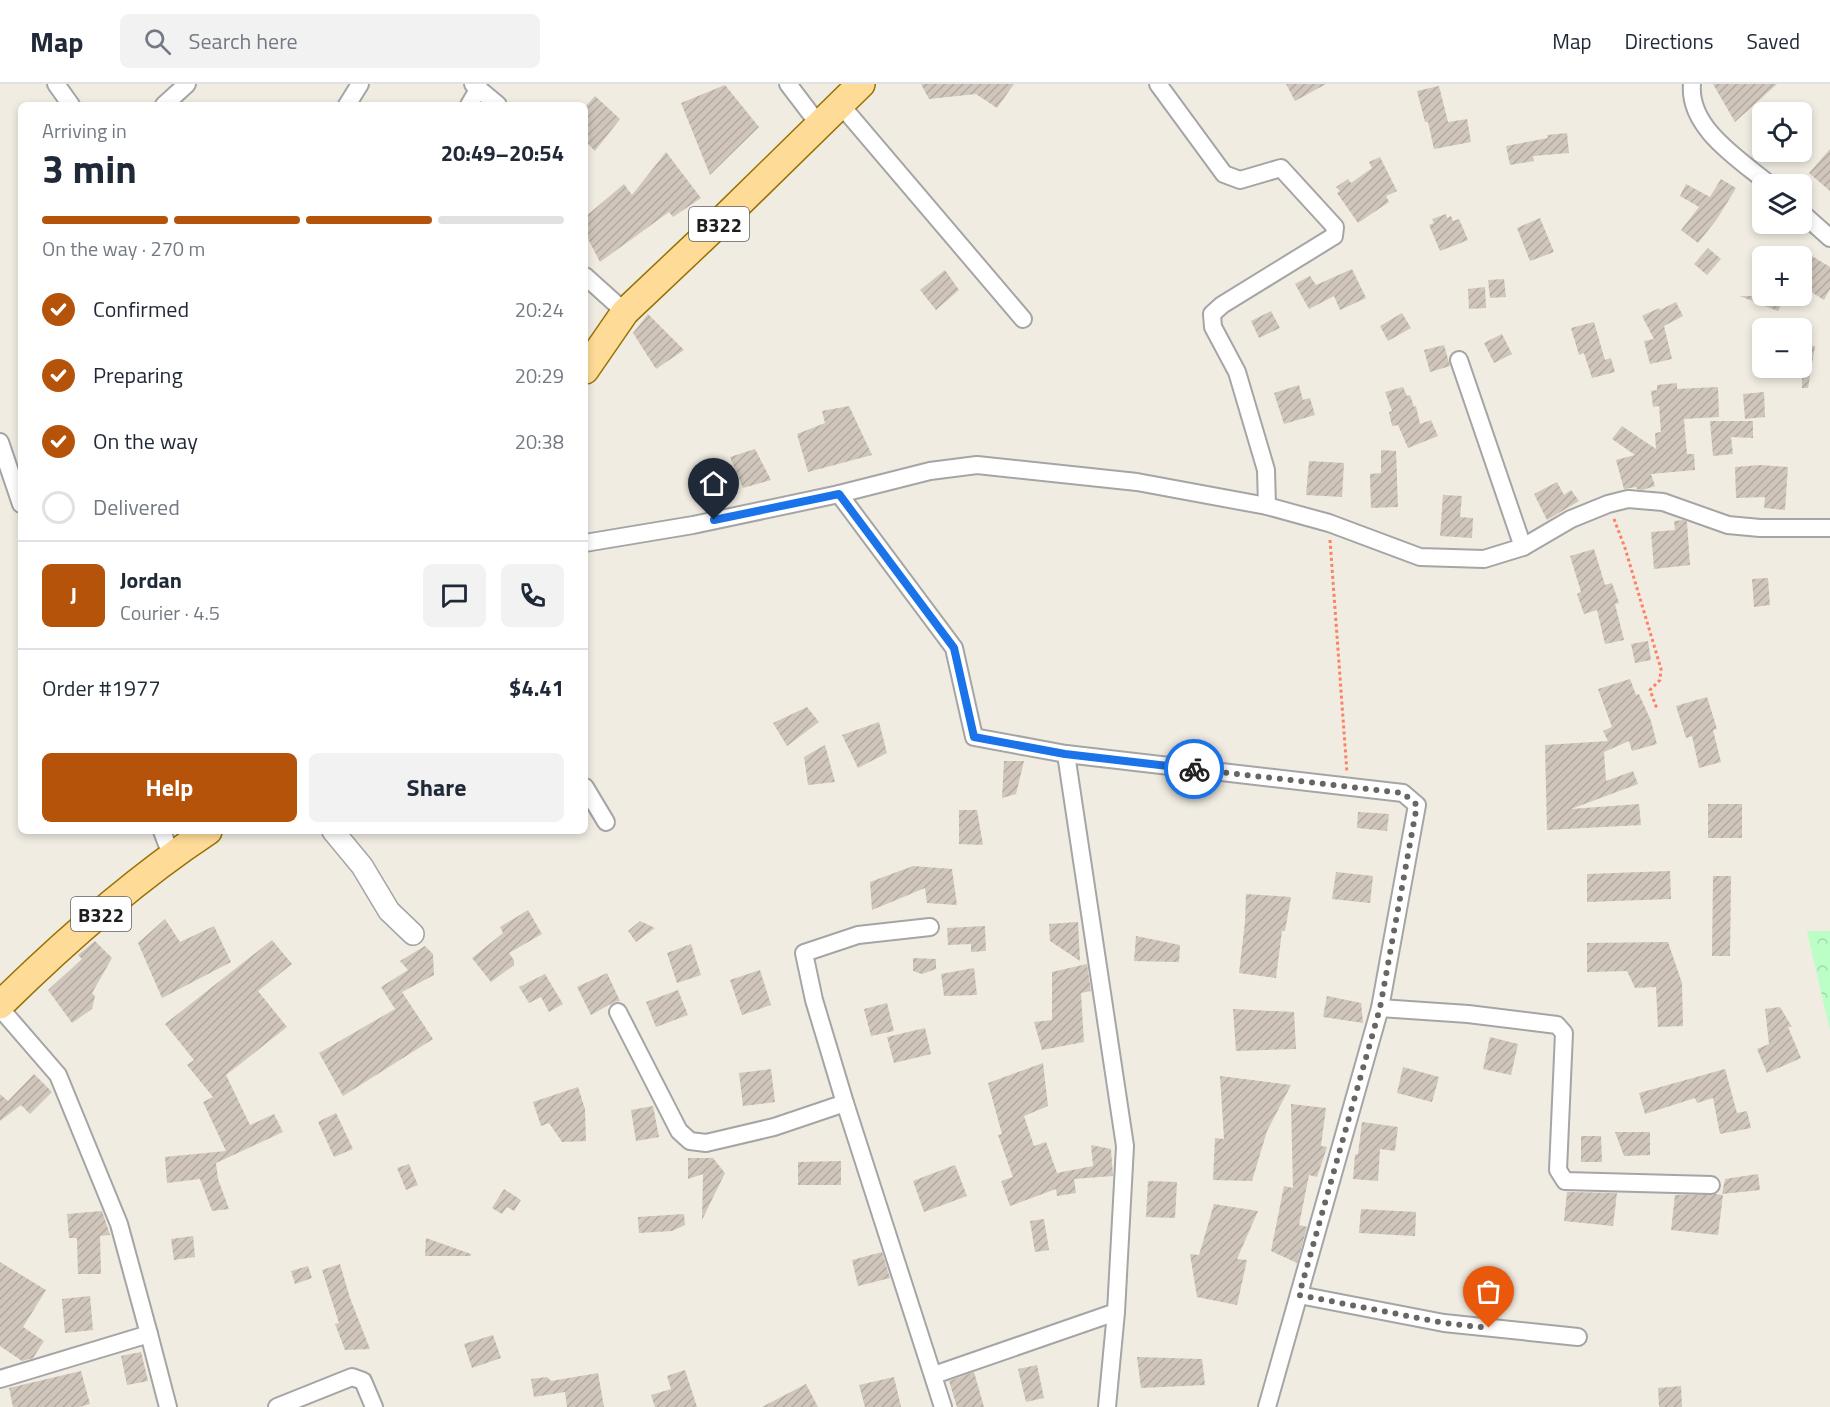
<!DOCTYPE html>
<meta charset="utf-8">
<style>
:root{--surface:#fff;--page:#f2f2f3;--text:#1f2937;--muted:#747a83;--line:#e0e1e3;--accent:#b45309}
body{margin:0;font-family:"Titillium Web",sans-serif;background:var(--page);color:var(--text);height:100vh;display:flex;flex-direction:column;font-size:22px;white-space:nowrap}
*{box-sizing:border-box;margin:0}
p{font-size:20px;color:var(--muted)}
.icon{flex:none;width:33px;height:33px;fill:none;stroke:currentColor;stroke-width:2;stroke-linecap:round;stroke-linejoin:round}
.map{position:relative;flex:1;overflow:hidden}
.side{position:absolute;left:18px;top:18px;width:570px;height:732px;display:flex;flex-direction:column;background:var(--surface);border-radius:9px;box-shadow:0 3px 9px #0003}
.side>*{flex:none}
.buttons{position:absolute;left:1752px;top:18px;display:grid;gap:12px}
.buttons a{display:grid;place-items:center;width:60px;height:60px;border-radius:9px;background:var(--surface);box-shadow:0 3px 9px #0003;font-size:30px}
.pin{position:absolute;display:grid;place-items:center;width:51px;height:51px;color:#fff;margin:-62px -26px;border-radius:50% 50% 50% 0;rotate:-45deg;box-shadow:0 0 6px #0007}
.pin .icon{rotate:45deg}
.courier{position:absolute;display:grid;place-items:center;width:60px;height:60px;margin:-30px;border:4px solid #1a73e8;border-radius:50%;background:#fff;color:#222;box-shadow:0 2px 8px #0007}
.head em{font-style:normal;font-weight:700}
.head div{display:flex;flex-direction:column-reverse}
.head{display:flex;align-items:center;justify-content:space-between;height:102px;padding:0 24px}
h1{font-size:39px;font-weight:700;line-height:45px}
.bar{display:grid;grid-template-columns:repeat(4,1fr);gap:9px 6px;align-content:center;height:72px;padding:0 24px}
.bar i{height:8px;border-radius:4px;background:var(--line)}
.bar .selected{background:var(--accent)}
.bar p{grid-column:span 4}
.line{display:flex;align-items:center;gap:15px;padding:0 24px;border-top:2px solid var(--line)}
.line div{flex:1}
.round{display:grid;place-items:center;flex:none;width:63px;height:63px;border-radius:9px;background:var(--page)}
ol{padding:0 24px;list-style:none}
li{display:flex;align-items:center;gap:18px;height:66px}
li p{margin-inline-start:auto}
li .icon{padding:6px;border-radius:50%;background:var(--accent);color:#fff;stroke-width:4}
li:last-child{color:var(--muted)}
li i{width:33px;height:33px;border:3px solid var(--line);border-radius:50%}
.action{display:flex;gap:12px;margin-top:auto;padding:12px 24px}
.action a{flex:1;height:69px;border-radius:9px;background:var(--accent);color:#fff;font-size:24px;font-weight:700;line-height:69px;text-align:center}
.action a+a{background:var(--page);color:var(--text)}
header{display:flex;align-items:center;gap:36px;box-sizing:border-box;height:84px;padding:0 30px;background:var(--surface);border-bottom:2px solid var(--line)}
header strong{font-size:28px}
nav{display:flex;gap:33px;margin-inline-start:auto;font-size:21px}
.search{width:420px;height:54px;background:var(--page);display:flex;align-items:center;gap:15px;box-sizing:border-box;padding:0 21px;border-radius:9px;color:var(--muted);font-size:22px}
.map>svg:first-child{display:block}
.park{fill:url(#park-crowns)}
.building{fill:url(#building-hatch)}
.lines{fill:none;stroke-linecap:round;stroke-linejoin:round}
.minor-casing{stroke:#a5a5a5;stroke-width:20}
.tertiary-casing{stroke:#a5a5a5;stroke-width:24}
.primary-casing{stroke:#977200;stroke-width:30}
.path{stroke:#ff8164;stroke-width:3;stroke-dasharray:3 3;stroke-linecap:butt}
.minor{stroke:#fff;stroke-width:16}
.tertiary{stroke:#fff;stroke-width:21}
.primary{stroke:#ffdb98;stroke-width:27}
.done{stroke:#686663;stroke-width:6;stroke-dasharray:0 10.8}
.route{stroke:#1a73e8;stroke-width:8}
.labels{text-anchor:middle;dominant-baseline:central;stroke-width:4.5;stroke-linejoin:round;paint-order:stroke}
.shield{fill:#fff;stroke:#626262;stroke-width:1.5}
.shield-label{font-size:20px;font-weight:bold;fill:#1e1e1e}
</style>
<header>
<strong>Map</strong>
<div class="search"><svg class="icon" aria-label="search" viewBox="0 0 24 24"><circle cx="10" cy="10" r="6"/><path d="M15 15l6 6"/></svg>Search here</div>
<nav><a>Map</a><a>Directions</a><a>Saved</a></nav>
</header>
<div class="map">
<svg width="1830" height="1323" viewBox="0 0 1830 1323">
<defs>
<pattern id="park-crowns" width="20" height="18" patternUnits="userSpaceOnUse" patternTransform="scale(1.5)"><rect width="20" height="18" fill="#bbfec6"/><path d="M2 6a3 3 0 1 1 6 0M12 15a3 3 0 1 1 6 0" fill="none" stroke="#a0d9aa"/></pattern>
<pattern id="building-hatch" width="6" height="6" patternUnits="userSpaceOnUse" patternTransform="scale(1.5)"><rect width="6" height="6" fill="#d0c6bb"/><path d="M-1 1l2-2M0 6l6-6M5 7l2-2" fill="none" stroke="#b2aaa0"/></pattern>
</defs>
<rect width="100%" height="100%" fill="#f0ece2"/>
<path class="park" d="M1807,847H1830V947Z"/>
<g class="building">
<path d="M921,0H1014L997,24L976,10L929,15Z"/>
<path d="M1286,0H1326L1295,17Z"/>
<path d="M1713,0H1777L1735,38Z"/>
<path d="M725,1L759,43L710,91L681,19Z"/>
<path d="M1439,2L1448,38L1467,35L1471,58L1434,65L1428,38H1425L1417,7Z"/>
<path d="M595,12L620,35L595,67L585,57V23Z"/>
<path d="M1567,49L1569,69L1533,72L1534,77L1510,81L1506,62L1548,54L1547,51Z"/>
<path d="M1830,65V107L1809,89Z"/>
<path d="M666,68L701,114L673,133L669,128L600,178L585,149V133L624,100L632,111Z"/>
<path d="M1380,73L1397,107L1386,112L1389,118L1358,139L1337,109L1340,107L1336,103L1348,95L1351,99L1372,84L1369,78Z"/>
<path d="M1721,95L1736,104L1717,135L1698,159L1681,146L1699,123L1680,112L1686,100L1710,113Z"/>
<path d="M1446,130L1447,134L1451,132L1453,137L1459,135L1468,156L1440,167L1429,141L1434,139L1432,135Z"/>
<path d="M1540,134L1554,168L1530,177L1517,144Z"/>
<path d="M1708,164L1721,175L1707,191L1694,180Z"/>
<path d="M1802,166L1830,183V205L1824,216L1802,202Z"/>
<path d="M1352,185L1366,214L1340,226L1334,212L1309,225L1295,200L1310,192L1316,201Z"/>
<path d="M945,186L959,206L936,226L920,206Z"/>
<path d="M1504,195L1506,213L1490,214L1488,196Z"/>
<path d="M1485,203L1486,224L1469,225L1468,205Z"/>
<path d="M1740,212H1785L1778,227Z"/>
<path d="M1676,218L1683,232L1664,242L1672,275L1650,280L1644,257L1654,255L1642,232L1659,224L1660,226Z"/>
<path d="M1271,227L1280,244L1259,254L1251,237Z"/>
<path d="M1402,229L1411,244L1388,257L1380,242Z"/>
<path d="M648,230L684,266L656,285L633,249Z"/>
<path d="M1594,238L1605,276L1611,274L1615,288L1592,294L1584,269L1579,271L1571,244Z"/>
<path d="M1502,250L1512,270L1494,279L1484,259Z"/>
<path d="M1444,261L1450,282L1430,288L1424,266Z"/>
<path d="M1802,261L1815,262L1808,304H1802Z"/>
<path d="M1677,299V305L1718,303L1719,333L1684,335L1687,370H1694L1695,386L1651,390L1655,402L1642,406L1637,405L1636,403L1624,405L1616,376L1635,371L1612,355L1622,342L1656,365L1655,349L1661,348L1659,322L1653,323L1651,307L1657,306V301Z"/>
<path d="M1299,301L1303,316L1310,314L1315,331L1284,340L1274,309Z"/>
<path d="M1403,303L1407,312L1410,311L1414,323L1416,322L1420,340L1431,336L1438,352L1408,364L1398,341L1392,342L1389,328L1392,327L1385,308Z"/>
<path d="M1764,308L1765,333L1745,335L1743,310Z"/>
<path d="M849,322L872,371L808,388L797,350L825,339L822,327Z"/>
<path d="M1710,337H1753V354L1731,353L1733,370L1713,372Z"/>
<path d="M755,365L771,396L743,404L730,373Z"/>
<path d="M1381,366L1396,367L1398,423L1371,424L1370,390L1381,389Z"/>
<path d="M1309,377L1344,379L1342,413L1306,411Z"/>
<path d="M1760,381L1788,383L1785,426L1764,424L1765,413L1736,414L1735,383Z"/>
<path d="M1557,398L1564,411L1571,406L1579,417L1547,436L1534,410Z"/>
<path d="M1443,411L1462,412L1460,433L1473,434L1472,454L1440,452Z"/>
<path d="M1684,436L1687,438L1690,481L1654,485L1651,448L1675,446L1674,437Z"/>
<path d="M1594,465L1605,501L1612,499L1619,519L1615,520L1624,556L1605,560L1597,526L1584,530L1577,510L1581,508L1570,472Z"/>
<path d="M1768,494L1770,521L1754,523L1752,495Z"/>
<path d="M1648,557L1651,576L1635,579L1631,560Z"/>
<path d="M1630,595L1636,611L1639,610L1651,637L1657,660L1632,667L1629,657L1604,668L1606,697L1633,687L1638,700L1571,725L1639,720L1641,741L1547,746L1545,661L1608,657L1603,647L1612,643L1598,605Z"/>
<path d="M1707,613L1717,645L1713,646L1721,678L1699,684L1692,652L1686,654L1676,622Z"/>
<path d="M807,623L819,638L787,662L773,639Z"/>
<path d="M879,638L887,669L858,684L842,651Z"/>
<path d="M825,661L835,698L808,701L804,673Z"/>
<path d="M1004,677H1024L1016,710L1002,714Z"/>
<rect x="1708" y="720" width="34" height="34"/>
<path d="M959,726H977L983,761L959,760Z"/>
<path d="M1358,728L1389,730L1387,747L1357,744Z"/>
<path d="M913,782L952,785L957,821L927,819L925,804L872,826L870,798Z"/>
<path d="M1670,787L1671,815L1587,818V790Z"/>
<path d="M1336,788L1373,792L1370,819L1332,815Z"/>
<path d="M1713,792H1731L1730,872H1712Z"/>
<path d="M1246,810L1291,813L1285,847H1282L1276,894L1239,889L1245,838Z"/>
<path d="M528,826L542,850L509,869L514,876V881L491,898L472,874L503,849L500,843Z"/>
<path d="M165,835L180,858L214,842L231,878L162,914L138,859Z"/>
<path d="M640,837L655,844L636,858L628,847Z"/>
<path d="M1078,838L1080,877L1050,857L1049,840Z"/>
<path d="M985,842L986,867L971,868V860L948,861L947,844Z"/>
<path d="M1136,852L1180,861L1179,878L1134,877Z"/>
<path d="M272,856L292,880L258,907L287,943L226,991L250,1041L274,1030L283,1048L216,1079L218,1095L229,1125L212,1127L200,1095L167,1099L165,1073L226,1067L203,1018L213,1013L187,981L194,976L165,940Z"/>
<path d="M95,857L112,874L92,909L95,912L92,925L72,939L48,906L82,875L78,871Z"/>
<path d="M1668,858L1682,899L1683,942L1658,943L1656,903L1635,904L1627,887L1587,888V859Z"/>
<path d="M691,860L701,891L677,899L667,869Z"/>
<path d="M425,862L433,870L434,891L402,908L433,955L343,1012L319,969L395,925L381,903L408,886L400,877Z"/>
<path d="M913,874L936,875V885L922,890L913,887Z"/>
<path d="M1087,880L1091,907L1081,909L1084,958L1042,966L1034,938L1052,936V888Z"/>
<path d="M974,884L977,911L944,912L941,890Z"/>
<path d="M760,886L771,921L742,931L730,896Z"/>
<path d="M607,889L620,917L614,918L591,931L577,903Z"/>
<path d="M545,890L563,920L549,928L541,913L529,919L519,903Z"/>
<path d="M678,906L688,931L656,943L646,918Z"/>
<path d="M1327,912L1361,919L1363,939L1323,933Z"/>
<path d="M887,919L894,947L871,952L864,925Z"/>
<path d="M1780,923L1792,943H1788L1801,974L1767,989L1757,965L1769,960L1765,925Z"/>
<path d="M1233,925L1294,928L1296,965L1236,967Z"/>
<path d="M925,944L931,970L894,979L887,953Z"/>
<path d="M1490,953L1518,960L1511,991L1483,985Z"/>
<path d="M1043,979L1048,1022L1024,1032L1034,1062L1046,1058L1057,1089L1093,1082L1091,1061L1111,1065L1113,1092L1074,1095L1076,1109L1057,1112L1056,1105L1010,1122L1001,1097L1013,1093L998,1051L1002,1050L988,999Z"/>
<path d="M1403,983L1439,993L1432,1018L1397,1009Z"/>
<path d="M771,985L775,1018L743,1022L739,989Z"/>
<path d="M1725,985L1737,1029L1747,1027L1751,1044L1720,1050L1713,1014L1697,1019L1695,1014L1645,1030L1639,1009Z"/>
<path d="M34,990L52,1008L30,1030L21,1021L0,1037V1010L8,1017Z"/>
<path d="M1220,992L1291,1001L1267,1047L1252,1097L1213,1096L1215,1054L1224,1055Z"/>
<path d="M578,1003L585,1025L586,1057L562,1058L549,1039L541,1042L533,1018Z"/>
<path d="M1291,1020L1326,1024L1321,1062L1327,1063L1317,1093L1309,1091L1299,1141L1307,1143L1297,1179L1271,1167L1284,1102L1293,1104Z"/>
<path d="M653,1022L659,1053L636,1057L631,1026Z"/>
<path d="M336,1029L353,1065L334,1073L318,1038Z"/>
<path d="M1362,1038L1398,1043L1395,1067L1380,1065L1378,1097L1353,1095L1355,1071L1358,1070Z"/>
<path d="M1615,1048H1650V1071L1624,1072Z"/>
<path d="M1581,1052H1601L1602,1078H1581Z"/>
<path d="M688,1074H713L725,1089L702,1136L703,1090L688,1095Z"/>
<path d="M841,1077V1101H798V1078Z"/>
<path d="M409,1080L418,1101L406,1106L397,1084Z"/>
<path d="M955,1081L967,1112L924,1128L913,1097Z"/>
<path d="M1758,1090L1760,1106L1722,1110L1725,1095Z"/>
<path d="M1148,1097L1177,1098L1175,1134L1146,1133Z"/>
<path d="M504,1105L521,1116L514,1127L507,1123L502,1130L492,1124Z"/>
<path d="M1567,1108L1617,1109L1613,1142L1564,1137Z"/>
<path d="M1716,1110L1723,1111L1718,1151L1671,1146L1675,1111Z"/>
<path d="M1214,1120L1258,1127L1237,1175L1247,1176L1237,1221L1197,1213L1190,1170L1199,1171Z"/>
<path d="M1361,1125L1416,1128L1415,1152L1359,1149Z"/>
<path d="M102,1127L110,1151L100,1152L101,1190H78L77,1154H69L67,1130Z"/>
<path d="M684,1130L685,1141L672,1147L639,1149L638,1133Z"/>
<path d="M1044,1135L1049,1166L1035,1168L1030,1137Z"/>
<path d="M193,1152L195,1173L174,1176L171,1155Z"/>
<path d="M426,1154L471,1170V1172H425Z"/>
<path d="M882,1168L890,1194L858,1202L852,1176Z"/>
<path d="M0,1178L46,1206L23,1243L44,1257L33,1274L22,1277L0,1262Z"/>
<path d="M340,1180L350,1214L370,1265L345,1266L335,1240L339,1239L322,1186Z"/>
<path d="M308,1182L312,1194L295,1200L291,1187Z"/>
<path d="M90,1212L93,1246L65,1249L62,1215Z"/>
<path d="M493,1251L501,1274L472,1284L464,1260Z"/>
<path d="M141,1268L148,1297L127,1301L121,1272Z"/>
<path d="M1137,1273L1202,1275L1205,1301L1141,1304Z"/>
<path d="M1037,1281L1044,1314L1026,1318L1018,1285Z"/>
<path d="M685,1286L697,1323H655L651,1311L671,1305L667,1292Z"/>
<path d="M81,1287L90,1320L79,1323H13L9,1304Z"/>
<path d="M974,1288L984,1323H957L949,1297Z"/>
<path d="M598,1289L604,1323H567L565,1308L534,1313L531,1295L547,1293L551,1297Z"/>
<path d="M894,1293L901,1323H865L859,1301Z"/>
<path d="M806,1300L818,1323H762Z"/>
<path d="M1681,1302L1682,1323H1659L1658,1304Z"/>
</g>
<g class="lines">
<g class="minor-casing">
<g id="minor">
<path d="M56,0L71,21"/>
<path d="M473,0L498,21"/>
<path d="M788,0L820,42"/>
<path d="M1158,0L1224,90L1240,96L1281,84L1335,143L1334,152L1222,221L1212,230L1213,243L1237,288L1266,386L1267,422"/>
<path d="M1692,0C1688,44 1739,75 1769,100"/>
<path d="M840,20L1023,235"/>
<path d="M164,21L187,0"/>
<path d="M347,21L360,0"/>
<path d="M469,21L479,4"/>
<path d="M1802,129L1830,154"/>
<path d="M585,192L625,228"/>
<path d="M1459,276L1523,463"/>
<path d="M0,358L21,420"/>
<path d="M839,410L954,564L974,653L1066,670L1403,709L1417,721L1380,924L1267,1323"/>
<path d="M585,459L693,441L839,410L930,387L977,381L1137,398L1267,422L1329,439L1420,473L1484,475L1523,463L1571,435L1608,420L1628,415L1663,418L1728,441L1760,444H1830"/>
<path d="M1066,670L1125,1062L1116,1228L1107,1323"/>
<path d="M585,703L606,738"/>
<path d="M162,747L171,771"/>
<path d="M0,924L58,991L119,1140L149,1250"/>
<path d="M1380,924L1468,930L1557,941L1564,949L1558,1086L1565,1097L1711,1101"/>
<path d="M618,928L679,1047L690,1057L706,1059L774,1043L845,1019L943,1323"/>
<path d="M845,1019L814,916L804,869L858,851L930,843"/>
<path d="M1299,1211L1444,1239L1578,1253"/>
<path d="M934,1291L1116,1228"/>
<path d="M0,1295L149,1250L168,1323"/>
<path d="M277,1323L352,1293L363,1297L374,1323"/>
</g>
</g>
<g class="tertiary-casing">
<path id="tertiary" d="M333,747L362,782L389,827L413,850"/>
</g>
<g class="primary-casing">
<g id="primary">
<path d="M585,286L625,228L718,140L861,0"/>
<path d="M0,921C63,859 134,796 208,747"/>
</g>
</g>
<g class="path">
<path d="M1614,435L1625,464L1661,585L1660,596L1650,606L1657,625"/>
<path d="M1330,456L1347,689"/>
</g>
<use href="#minor" class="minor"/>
<use href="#tertiary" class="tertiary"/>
<use href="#primary" class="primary"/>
</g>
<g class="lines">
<path class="done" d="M1194,685L1403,709L1417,721L1380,924L1299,1211L1444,1239L1489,1244"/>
<path class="route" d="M714,436L839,410L954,564L974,653L1065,670L1194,685"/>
</g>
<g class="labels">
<g class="shield">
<rect x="689" y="123" width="60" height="34" rx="4.5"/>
<rect x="71" y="813" width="60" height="34" rx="4.5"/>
</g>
<g class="shield-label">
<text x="719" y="140">B322</text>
<text x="101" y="830">B322</text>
</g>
</g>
</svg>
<div class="buttons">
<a><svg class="icon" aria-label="locate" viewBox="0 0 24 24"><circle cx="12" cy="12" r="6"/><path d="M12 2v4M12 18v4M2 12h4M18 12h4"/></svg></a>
<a><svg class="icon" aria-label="layers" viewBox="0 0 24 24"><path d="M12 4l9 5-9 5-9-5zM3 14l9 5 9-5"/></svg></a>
<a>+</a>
<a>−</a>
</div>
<div class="pin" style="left:1489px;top:1244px;background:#ea580c"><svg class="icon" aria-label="bag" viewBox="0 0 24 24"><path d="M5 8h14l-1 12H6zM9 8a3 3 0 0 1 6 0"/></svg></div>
<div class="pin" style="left:714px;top:436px;background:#1f2937"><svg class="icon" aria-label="home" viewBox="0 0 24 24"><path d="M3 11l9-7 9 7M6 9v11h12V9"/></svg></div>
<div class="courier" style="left:1194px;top:685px"><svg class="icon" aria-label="bike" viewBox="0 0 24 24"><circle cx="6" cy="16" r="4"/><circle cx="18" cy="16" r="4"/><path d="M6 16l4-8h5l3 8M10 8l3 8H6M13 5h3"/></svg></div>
<section class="side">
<div class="head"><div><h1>3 min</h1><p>Arriving in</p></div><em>20:49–20:54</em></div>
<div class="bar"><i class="selected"></i><i class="selected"></i><i class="selected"></i><i></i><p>On the way · 270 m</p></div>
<ol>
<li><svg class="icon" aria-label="check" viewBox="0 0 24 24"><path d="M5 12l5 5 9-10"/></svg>Confirmed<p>20:24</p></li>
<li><svg class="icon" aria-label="check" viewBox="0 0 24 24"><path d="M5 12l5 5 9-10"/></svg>Preparing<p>20:29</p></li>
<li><svg class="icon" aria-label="check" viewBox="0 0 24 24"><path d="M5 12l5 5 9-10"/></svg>On the way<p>20:38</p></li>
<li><i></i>Delivered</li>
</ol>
<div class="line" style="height:108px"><b class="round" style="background:var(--accent);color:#fff">J</b><div><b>Jordan</b><p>Courier · 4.5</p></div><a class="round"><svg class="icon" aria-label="chat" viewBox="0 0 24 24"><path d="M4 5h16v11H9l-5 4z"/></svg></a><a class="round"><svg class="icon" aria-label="phone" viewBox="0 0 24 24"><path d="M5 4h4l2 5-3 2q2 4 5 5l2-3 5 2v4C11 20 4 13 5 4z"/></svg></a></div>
<div class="line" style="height:78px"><div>Order #1977</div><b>$4.41</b></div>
<div class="action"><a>Help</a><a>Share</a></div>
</section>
</div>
